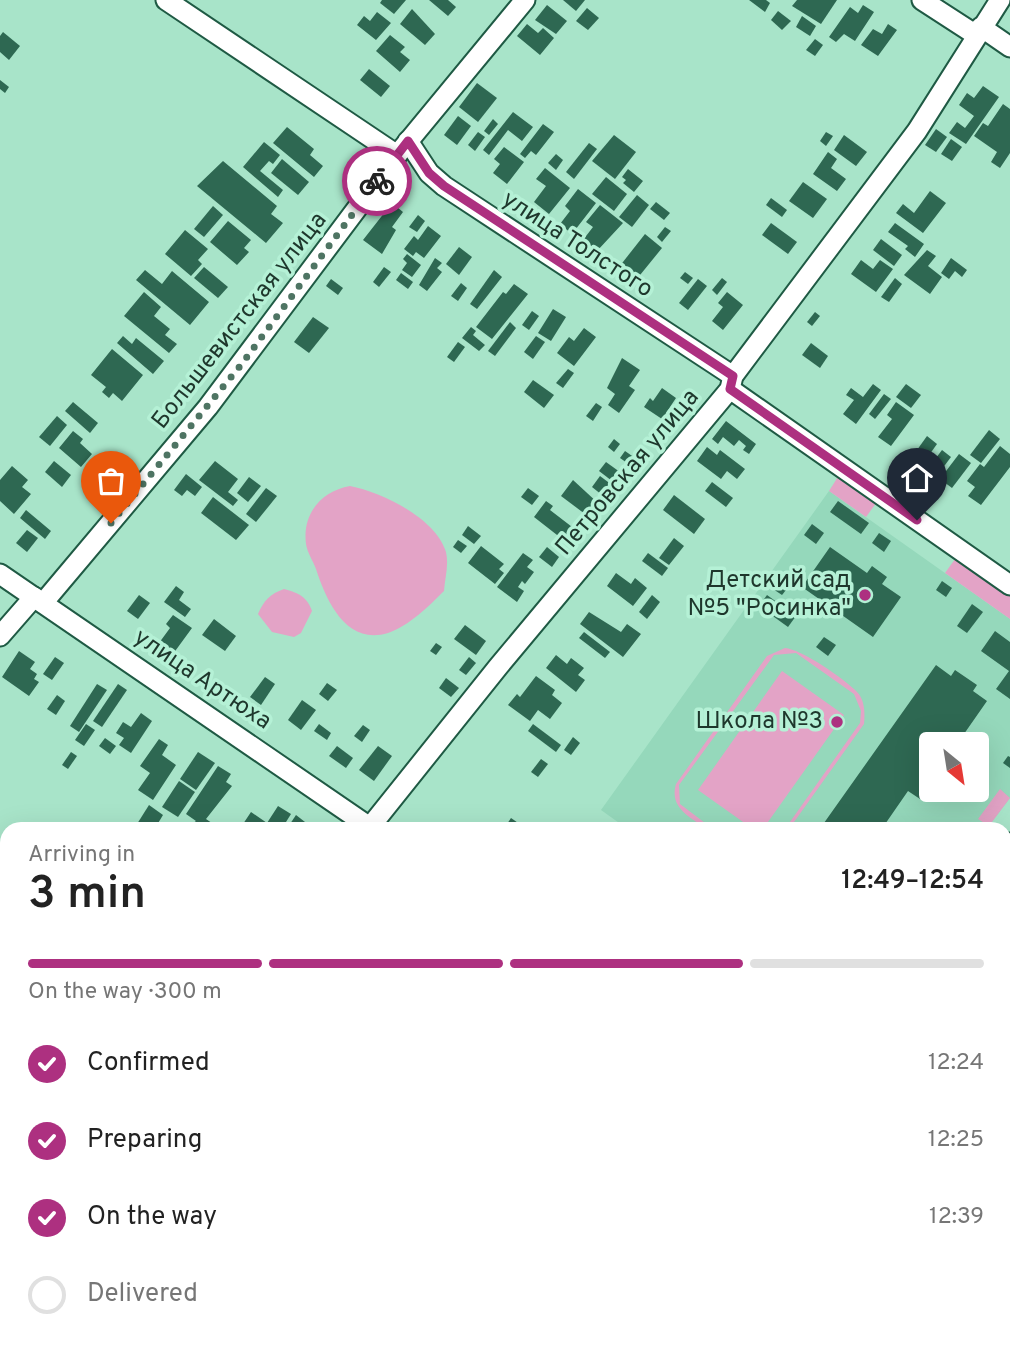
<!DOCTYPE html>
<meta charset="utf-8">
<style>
:root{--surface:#fff;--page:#f6f6f6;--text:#222;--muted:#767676;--line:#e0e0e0;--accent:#ad3080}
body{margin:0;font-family:Overpass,sans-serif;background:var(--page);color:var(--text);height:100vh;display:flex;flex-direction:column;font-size:26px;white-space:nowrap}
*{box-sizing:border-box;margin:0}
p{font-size:23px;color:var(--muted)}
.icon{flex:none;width:38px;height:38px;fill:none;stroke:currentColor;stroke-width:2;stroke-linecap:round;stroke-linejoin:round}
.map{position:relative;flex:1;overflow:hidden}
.side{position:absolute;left:0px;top:822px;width:1012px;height:527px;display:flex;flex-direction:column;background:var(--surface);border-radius:21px 21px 0 0;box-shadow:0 7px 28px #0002}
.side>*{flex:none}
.needle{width:46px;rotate:150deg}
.controls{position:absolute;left:919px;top:732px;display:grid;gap:14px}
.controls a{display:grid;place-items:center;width:70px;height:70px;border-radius:7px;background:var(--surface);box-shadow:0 7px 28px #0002;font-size:35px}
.pin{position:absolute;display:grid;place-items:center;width:60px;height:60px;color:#fff;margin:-72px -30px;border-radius:50% 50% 50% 0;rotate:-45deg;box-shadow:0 0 7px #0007}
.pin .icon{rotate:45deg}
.courier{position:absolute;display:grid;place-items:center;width:70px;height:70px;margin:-35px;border:5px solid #ad3080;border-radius:50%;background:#fff;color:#222;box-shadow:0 2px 9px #0007}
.head em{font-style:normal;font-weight:600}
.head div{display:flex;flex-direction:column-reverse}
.head{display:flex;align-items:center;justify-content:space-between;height:119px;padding:0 28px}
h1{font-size:46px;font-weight:600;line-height:52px}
.bar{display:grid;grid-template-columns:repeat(4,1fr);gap:10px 7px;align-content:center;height:84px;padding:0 28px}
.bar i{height:9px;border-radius:5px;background:var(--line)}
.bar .active{background:var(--accent)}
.bar p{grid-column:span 4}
ol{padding:0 28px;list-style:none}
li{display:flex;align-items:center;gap:21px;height:77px}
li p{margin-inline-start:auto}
li .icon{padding:7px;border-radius:50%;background:var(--accent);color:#fff;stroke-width:4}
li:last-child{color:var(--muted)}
li i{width:38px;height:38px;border:4px solid var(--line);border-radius:50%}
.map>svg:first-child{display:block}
.built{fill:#95d8bb;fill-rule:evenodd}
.green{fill:#e3a3c6}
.building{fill:#2e6852}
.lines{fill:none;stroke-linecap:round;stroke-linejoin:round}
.minor-casing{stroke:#1f5a44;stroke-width:23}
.minor{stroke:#fff;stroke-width:19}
.done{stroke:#4e7463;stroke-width:7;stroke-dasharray:0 12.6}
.route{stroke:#ad3080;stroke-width:9}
.poi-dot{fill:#ad3080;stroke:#b5f1d6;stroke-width:2.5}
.labels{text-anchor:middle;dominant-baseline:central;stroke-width:7;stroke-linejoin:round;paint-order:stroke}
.street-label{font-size:24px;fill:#1e372c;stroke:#b5f1d6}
.poi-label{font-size:24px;fill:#1e372c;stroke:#b5f1d6;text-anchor:end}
</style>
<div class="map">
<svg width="1010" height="1349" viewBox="0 0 1010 1349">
<rect width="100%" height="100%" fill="#a8e4c9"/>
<path class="built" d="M829,491L1010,619V798L986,829L629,830L601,810ZM931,744H976V789H931Z"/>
<g class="green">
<path d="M841,472L879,499L866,517L829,491Z"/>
<path d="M350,486C381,492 436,518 446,552C449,565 445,578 444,591C429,606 409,626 388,633C346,646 326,600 316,569C313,561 307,552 306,544C302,513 322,491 350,486Z"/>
<path d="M958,555L1010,592V619L945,573Z"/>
<path d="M284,589C299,593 307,597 312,611L301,633L294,637L272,632L258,614C264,600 270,594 284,589Z"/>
<path d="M785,648C801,649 845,679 857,692C865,700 865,714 864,724L789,829H785L860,723L861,711L854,694L796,653L774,655L679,785L680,804L713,829H707C690,817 669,808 676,784L767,656Z"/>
<path d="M782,671L844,715L763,829H753L698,790Z"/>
<path d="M1000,789L1010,798L989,826L978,819Z"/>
<path d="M0,924L7,929V967L0,972Z"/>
</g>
<g class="building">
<path d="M382,0H406L394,14L380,3Z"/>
<path d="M429,0H448L456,7L448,16Z"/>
<path d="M563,0H585L576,11Z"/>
<path d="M749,0H766L770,3L765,12Z"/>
<path d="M797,0H837L821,24L792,6Z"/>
<path d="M547,5L567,21L556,34L535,20Z"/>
<path d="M863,5L874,12L855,41L844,34L836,42L829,37L850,7L858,13Z"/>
<path d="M587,8L599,18L588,30L576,21Z"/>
<path d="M412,9L435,34L425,45L400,24Z"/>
<path d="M778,11L791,21L782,30L771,20Z"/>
<path d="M377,12L391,23L376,40L357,25L364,16L370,21Z"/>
<path d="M802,16L816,26L810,36L796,27Z"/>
<path d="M527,24L538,33L543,28L554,38L540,55L517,36Z"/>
<path d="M888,24L897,30L878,56L861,45L873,29L882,34Z"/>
<path d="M3,32L20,46L9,60L0,52V36Z"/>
<path d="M390,35L405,47L400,52L410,60L400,72L376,51Z"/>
<path d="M815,39L823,45L815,56L806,50Z"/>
<path d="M369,69L390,86L381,97L360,80Z"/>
<path d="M0,80L9,87L5,93L0,89Z"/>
<path d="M477,83L497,98L478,122L459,107Z"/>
<path d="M983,86L999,97L966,144L949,133L957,122L965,128L974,116L959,105L967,93L974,98Z"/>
<path d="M1003,104L1010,109V153L1000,168L991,162L997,152L974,136L983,123L988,126Z"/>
<path d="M513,112L533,127L522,141L508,130L489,155L483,150Z"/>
<path d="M458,116L471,126L457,145L444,135Z"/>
<path d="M493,119L498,124L489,135L484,131Z"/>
<path d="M543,124L554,132L536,155L531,151L525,158L520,154Z"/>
<path d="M287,127L314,149L310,155L323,166L314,177L273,143Z"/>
<path d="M936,129L947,137L936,152L925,145Z"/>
<path d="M478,132L485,137L475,151L468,145Z"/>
<path d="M826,132L833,136L826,146L820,141Z"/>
<path d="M614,135L636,152L615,179L592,161Z"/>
<path d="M844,135L867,152L856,166L834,150Z"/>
<path d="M951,139L962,147L952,161L941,154Z"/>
<path d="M264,142L280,155L273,164L269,161L260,171L283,190L278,197L243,167Z"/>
<path d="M589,143L597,149L574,179L566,172Z"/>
<path d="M504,147L524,162L507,184L493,173L500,164L494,159Z"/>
<path d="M828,152L837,159L831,168L846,179L837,191L813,174Z"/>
<path d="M556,154L563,160L556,170L548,163Z"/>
<path d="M282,159L309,182L298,195L271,173Z"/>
<path d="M223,161L277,206L271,214L283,223L266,243L197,186Z"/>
<path d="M545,168L570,188L549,214L534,202L546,186L536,179Z"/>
<path d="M628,169L643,181L634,192L623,183L626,180L622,177Z"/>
<path d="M606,177L627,194L614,211L592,194Z"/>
<path d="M803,182L827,199L813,218L789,201Z"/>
<path d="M578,189L596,203L572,234L560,224L570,211L565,206Z"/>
<path d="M930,191L946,203L923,233L896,213L903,204L914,213Z"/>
<path d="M637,195L649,205L632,227L619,217Z"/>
<path d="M771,198L787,210L782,217L766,205Z"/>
<path d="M656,202L670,213L664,220L650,209Z"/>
<path d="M392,203L403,212L392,227L396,230L382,254L363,240Z"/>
<path d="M600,205L623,223L597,251L583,240L593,227L586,222Z"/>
<path d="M213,206L223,215L204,237L194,229Z"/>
<path d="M418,215L425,221L417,232L409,227Z"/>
<path d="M228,221L251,240L244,248L249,252L237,265L210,242Z"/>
<path d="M771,223L797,242L788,254L762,235Z"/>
<path d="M895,223L924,244L915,257L905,249L908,246L888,232Z"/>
<path d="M428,226L441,236L424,258L416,252L413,256L404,249L414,236L418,240Z"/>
<path d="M665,227L671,231L662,242L657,237Z"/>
<path d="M185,230L208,249L198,260L202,264L191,276L165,254Z"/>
<path d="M645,234L662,248L636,280L619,267Z"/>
<path d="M881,239L902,255L894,266L873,250Z"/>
<path d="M459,247L472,257L459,275L446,264Z"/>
<path d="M927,250L936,256L928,266L942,277L930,294L904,275Z"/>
<path d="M407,254L421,265L412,277L402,270L407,263L403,259Z"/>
<path d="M435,258L442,263L437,268L442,272L427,291L419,285Z"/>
<path d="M951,258L967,270L962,277L955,271L949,279L941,273Z"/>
<path d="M861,260L873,269L880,260L893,269L876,292L851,274Z"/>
<path d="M204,267L228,287L218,298L194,278Z"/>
<path d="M384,267L391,272L379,287L373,282Z"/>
<path d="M145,270L162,284L172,271L209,302L190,325L136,280Z"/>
<path d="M494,270L502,277L477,309L470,304Z"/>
<path d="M685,272L693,278L688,284L680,278Z"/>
<path d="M401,273L413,282L408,289L396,280Z"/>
<path d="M722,278L727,282L717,295L712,290Z"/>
<path d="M895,278L902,284L889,302L881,297Z"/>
<path d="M331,279L343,288L338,295L326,286Z"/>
<path d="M698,279L707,286L688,310L679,303Z"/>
<path d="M461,283L467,288L458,301L451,296Z"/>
<path d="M514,284L528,294L492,339L476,327L503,292L506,294Z"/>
<path d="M144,292L161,307L154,316L170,329L165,335L177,344L169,353L124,316Z"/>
<path d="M727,292L743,305L723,330L712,321L723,307L718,303Z"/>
<path d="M553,309L566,317L551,341L538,333Z"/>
<path d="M532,311L539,316L529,330L522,325Z"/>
<path d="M815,312L820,316L812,326L807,322Z"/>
<path d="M313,317L329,328L309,353L294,342Z"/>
<path d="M510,322L516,328L495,356L488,351Z"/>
<path d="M471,327L476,331L473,335L485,345L479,351L462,338Z"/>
<path d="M584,328L596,337L574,366L557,353L569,337L574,341Z"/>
<path d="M123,336L132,344L136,338L164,361L153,374L117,343Z"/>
<path d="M536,336L545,342L533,359L524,352Z"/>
<path d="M458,342L465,347L454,362L447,357Z"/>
<path d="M811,343L828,356L820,368L802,355Z"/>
<path d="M112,349L143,375L122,401L113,393L109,398L102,392L106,387L91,375Z"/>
<path d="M622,358L640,370L629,386L635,390L619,413L608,405L615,394L607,388Z"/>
<path d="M568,369L574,373L563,388L556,383Z"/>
<path d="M533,380L554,395L544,408L524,392Z"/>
<path d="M873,384L881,390L856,424L843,414L854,400L846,395L851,388L863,397Z"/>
<path d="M906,384L921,395L911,408L896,397Z"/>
<path d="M662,388L676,398L662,419L644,407L650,398L653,401Z"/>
<path d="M884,394L891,399L875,419L869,414Z"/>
<path d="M73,402L98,423L90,433L65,411Z"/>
<path d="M896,402L914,415L891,446L878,437L892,419L887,415Z"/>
<path d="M596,403L602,407L593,421L586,416Z"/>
<path d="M57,416L67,425L50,446L39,437Z"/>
<path d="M726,421L756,444L749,454L743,450L746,446L739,440L734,446L723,437L718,444L712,439Z"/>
<path d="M989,430L1000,439L981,463L970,455Z"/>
<path d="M73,431L83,439L80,443L92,454L81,467L59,448Z"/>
<path d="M927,436L937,444L922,465L912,457Z"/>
<path d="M614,439L620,444L614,452L608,447Z"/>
<path d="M1000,446L1010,454V467L981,505L968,496L975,487L967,481L980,464L984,467Z"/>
<path d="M707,447L717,455L720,450L745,469L737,479L727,471L721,479L697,461Z"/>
<path d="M942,450L951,457L942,469L933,462Z"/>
<path d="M625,451L635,458L630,465L620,458Z"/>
<path d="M959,454L971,463L952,488L940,479Z"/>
<path d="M54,461L71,475L62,487L45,472Z"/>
<path d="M215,461L238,479L228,492L238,500L233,506L199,480Z"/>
<path d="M606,462L624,475L616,484L599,471Z"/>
<path d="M12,466L28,480L22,487L31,494L14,514L0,501V480Z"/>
<path d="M186,474L202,487L195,496L187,490L182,496L174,490Z"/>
<path d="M600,476L616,488L607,499L592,487Z"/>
<path d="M249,477L261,486L248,502L237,493Z"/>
<path d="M573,480L599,504L589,517L561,496Z"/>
<path d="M712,482L733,498L726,507L705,491Z"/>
<path d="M266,488L277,496L256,522L246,514Z"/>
<path d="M528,488L539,496L532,505L521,497Z"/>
<path d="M674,495L705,519L694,534L663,510Z"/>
<path d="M213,497L249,525L236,540L201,513Z"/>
<path d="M546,501L553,506L550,510L576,530L566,542L534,517Z"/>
<path d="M838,501L869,523L861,534L830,512Z"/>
<path d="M26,510L51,531L45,539L20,518Z"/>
<path d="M812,524L824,533L816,544L804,535Z"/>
<path d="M468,526L481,536L474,544L462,535Z"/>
<path d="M27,530L38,538L27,552L16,543Z"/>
<path d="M879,533L891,541L884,552L872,543Z"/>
<path d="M674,538L684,546L669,565L659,558Z"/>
<path d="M458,540L467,546L461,553L453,547Z"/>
<path d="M481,546L504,564L499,569L504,573L495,584L468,563Z"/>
<path d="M547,547L559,557L552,567L539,557Z"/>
<path d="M830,547L867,573L872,566L887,577L882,584L901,597L873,637L802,587Z"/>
<path d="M523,553L533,560L527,567L534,572L525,584L522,581L518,587L524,591L517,602L497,587Z"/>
<path d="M648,553L668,568L662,576L642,561Z"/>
<path d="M616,573L631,584L635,578L647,588L633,606L607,586Z"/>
<path d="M778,576L790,585L782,595L770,587Z"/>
<path d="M942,581L952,588L946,597L936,590Z"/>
<path d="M176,586L184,592L179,600L191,609L185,617L164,602Z"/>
<path d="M139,595L150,603L138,619L127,611Z"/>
<path d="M652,595L660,602L647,619L639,612Z"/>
<path d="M767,595L796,616L788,627L759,606Z"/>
<path d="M972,604L983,612L967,633L957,626Z"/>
<path d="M589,612L621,632L627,624L641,634L623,657L580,624Z"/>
<path d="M173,615L192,628L173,654L159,643L170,628L166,624Z"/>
<path d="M214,619L236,636L225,651L202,635Z"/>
<path d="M465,625L486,641L476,655L454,639Z"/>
<path d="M995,631L1010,642V699L996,689L1009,671L981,651Z"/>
<path d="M584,632L610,652L605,658L579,638Z"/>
<path d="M824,637L836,645L828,656L816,647Z"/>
<path d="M436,643L442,647L436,655L430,651Z"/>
<path d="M19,651L35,662L30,669L37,674L34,679L39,682L29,696L2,677Z"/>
<path d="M556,655L567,664L571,658L584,668L578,675L585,680L576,692L546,668Z"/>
<path d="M55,657L64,663L52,680L43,674Z"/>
<path d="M469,657L476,663L466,675L459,670Z"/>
<path d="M936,665L951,676L955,670L977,685L973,691L987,701L957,744H931V780L924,793L920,799L908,791L881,830H819Z"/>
<path d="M536,676L555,690L552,695L562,703L550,719L538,710L530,721L508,705L517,694L520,697Z"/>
<path d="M265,677L275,684L261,705L250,697Z"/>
<path d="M446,678L459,688L451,697L439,688Z"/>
<path d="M327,683L337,690L328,701L319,694Z"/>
<path d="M97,684L107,690L79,732L70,726Z"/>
<path d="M118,684L127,690L102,727L93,721Z"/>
<path d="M57,695L65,701L56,715L47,709Z"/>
<path d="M302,700L316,710L301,730L288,720Z"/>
<path d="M141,713L152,721L131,753L119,745L124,738L116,733L123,722L131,727Z"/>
<path d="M86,724L95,730L84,746L75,740Z"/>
<path d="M319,724L331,733L327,740L314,731Z"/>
<path d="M533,724L561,745L556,752L528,731Z"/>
<path d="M363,725L370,730L362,742L354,736Z"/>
<path d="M573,737L580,743L571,755L564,750Z"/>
<path d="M105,738L116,746L110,754L99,746Z"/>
<path d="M159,739L168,745L162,755L176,765L153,800L138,790L150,773L140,766Z"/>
<path d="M337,746L353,758L346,768L329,756Z"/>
<path d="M378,746L392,756L374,781L359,770Z"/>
<path d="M71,752L77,756L68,769L62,765Z"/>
<path d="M198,752L215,763L196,790L180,779Z"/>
<path d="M1008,756L1010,757V768L1003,763Z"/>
<path d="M541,759L548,764L538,777L531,772Z"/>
<path d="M218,766L231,774L226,782L232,786L206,819L222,830H184L196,821L186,814Z"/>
<path d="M179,781L195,792L178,817L162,807Z"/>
<path d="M149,805L163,815L154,830H146L137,824Z"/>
<path d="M278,806L291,814L281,830H239L251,812L267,823Z"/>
<path d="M296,815L305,822L300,830H286Z"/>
<path d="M511,818L521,825L518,830L505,827Z"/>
<path d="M1004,900L1010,904V932L1004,928Z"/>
<path d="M1008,943L1010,957L1004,960V948Z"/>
<path d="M1010,1145V1164L1004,1160V1153Z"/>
<path d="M1004,1166L1010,1170V1183L1004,1190Z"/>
<path d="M2,1246L7,1249V1267L0,1263Z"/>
<path d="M0,1280L4,1282L1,1286L7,1289L0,1302Z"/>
<path d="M1004,1300L1010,1304L1004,1315Z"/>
<path d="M1010,1329V1347L1004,1343Z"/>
<path d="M39,1342H44L57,1349H35Z"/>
<path d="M54,1342H77L83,1345L80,1349H68Z"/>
<path d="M92,1342H104L100,1349H89Z"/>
<path d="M501,1342H528L523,1349H511Z"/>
<path d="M556,1342H576L571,1349Z"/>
<path d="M732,1342H751L747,1349Z"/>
<path d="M895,1342H909L919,1349H891Z"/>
<path d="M992,1342H994L1005,1349H988Z"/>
</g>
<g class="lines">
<g class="minor-casing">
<g id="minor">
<path d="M166,0L397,155"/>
<path d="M922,0L976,35"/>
<path d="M981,27L1010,47"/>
<path d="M408,141L429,173L444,186L733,376"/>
<path d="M730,389L1010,585"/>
<path d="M0,574L374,830"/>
<path d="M43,603L208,407L397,155L525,0"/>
<path d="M0,636L34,597"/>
<path d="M370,827L498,667L730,389L733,376L917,131L1000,0"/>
<path d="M1004,850L1010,843"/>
<path d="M1004,1259L1010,1262"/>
<path d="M8,1349L14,1342"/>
<path d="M629,1349L634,1342"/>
</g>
</g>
<use href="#minor" class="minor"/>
</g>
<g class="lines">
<path class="done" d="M111,523L241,365L377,181"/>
<path class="route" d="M377,181L408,141L429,173L444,186L733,376L730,389L917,520"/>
</g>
<g class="poi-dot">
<circle cx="865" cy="595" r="7"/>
<circle cx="837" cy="722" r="7"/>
</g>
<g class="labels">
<g class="street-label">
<text transform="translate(577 245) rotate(33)">улица Толстого</text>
<text transform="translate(240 321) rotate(-52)">Большевистская улица</text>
<text transform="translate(628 473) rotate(-50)">Петровская улица</text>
<text transform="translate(202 680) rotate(34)">улица Артюха</text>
</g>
<g class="poi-label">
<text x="851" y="581">Детский сад<tspan x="851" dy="28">№5 "Росинка"</tspan></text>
<text x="823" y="722">Школа №3</text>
</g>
</g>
</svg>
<div class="controls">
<a><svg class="needle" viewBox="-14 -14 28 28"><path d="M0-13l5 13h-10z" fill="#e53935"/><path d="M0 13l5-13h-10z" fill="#767676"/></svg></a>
</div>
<div class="pin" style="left:111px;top:523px;background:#ea580c"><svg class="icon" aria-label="bag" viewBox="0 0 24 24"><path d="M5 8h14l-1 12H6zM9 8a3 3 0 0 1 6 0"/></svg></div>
<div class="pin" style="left:917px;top:520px;background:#1f2937"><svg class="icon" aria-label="home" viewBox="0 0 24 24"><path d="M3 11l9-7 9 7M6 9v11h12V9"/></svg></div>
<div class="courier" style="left:377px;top:181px"><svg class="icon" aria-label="bike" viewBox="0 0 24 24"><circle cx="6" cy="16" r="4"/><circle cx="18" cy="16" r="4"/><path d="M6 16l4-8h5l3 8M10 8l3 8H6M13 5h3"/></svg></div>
<section class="side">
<div class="head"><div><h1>3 min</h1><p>Arriving in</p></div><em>12:49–12:54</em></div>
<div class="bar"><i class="active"></i><i class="active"></i><i class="active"></i><i></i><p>On the way · 300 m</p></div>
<ol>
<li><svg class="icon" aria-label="check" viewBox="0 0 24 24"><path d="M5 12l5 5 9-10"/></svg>Confirmed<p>12:24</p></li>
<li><svg class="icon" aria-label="check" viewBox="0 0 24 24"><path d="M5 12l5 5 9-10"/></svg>Preparing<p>12:25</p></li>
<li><svg class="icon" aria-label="check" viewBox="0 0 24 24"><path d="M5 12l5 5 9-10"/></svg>On the way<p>12:39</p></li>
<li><i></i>Delivered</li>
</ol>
</section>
</div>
